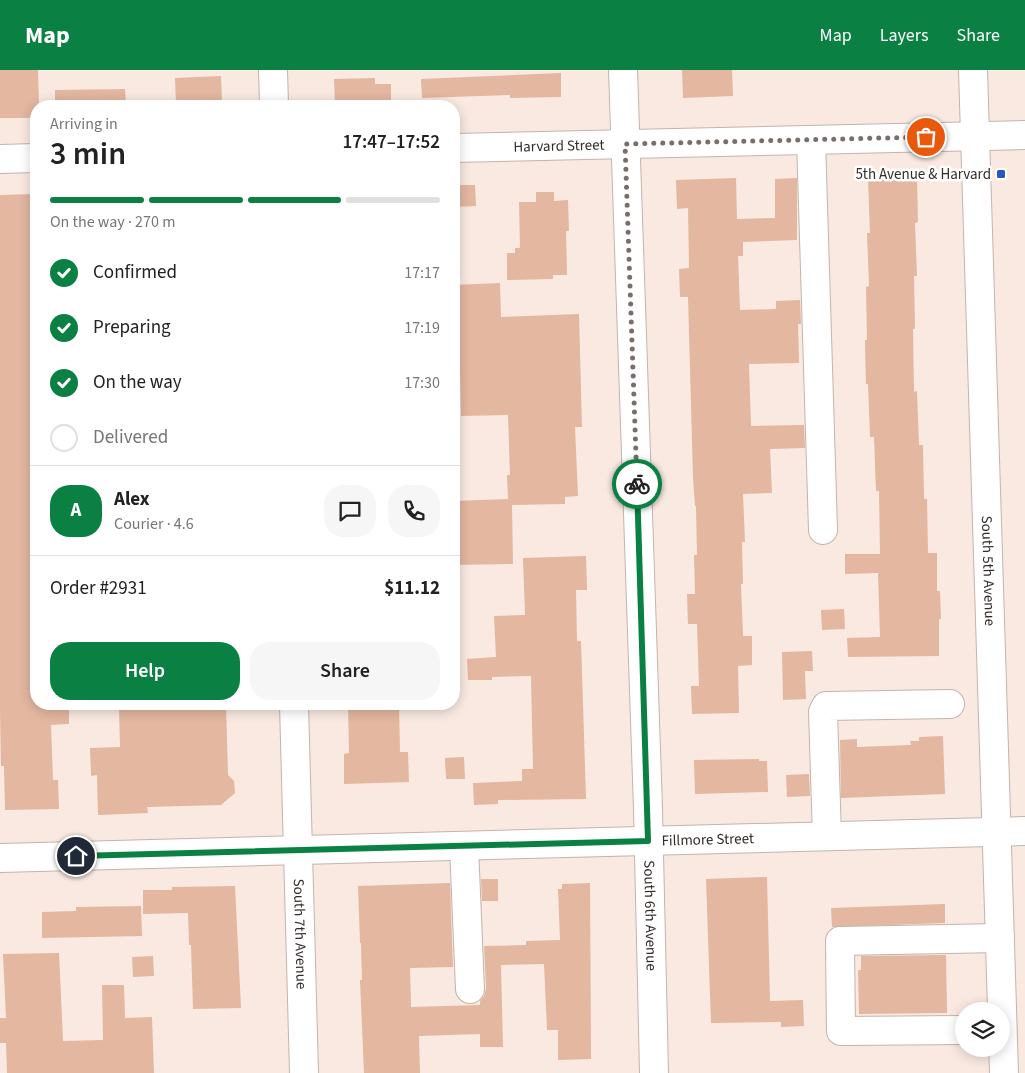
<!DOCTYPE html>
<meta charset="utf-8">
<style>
:root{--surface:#fff;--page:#f6f6f6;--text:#222;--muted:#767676;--line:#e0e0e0;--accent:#0b8043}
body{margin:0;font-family:"Source Sans 3",sans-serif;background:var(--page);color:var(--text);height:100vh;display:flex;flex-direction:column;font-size:19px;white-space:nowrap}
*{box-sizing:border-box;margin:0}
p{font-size:16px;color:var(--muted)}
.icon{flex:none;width:28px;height:28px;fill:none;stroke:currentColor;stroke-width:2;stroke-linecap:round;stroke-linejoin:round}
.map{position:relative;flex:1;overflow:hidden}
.details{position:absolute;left:30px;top:30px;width:430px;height:610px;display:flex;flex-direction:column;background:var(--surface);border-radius:20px;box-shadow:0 2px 12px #0003}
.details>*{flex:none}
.tools{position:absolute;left:955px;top:932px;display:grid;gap:10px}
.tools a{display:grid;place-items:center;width:55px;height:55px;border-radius:50%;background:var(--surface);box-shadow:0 2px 12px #0003;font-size:25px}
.pin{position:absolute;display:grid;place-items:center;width:42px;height:42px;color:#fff;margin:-21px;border:2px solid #fff;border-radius:50%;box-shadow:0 1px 5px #0007}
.courier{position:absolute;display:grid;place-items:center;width:50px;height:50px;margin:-25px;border:4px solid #0b8043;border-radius:50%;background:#fff;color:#222;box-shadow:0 1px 6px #0007}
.overview em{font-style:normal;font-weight:600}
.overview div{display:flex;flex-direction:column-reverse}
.overview{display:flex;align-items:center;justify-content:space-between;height:85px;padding:0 20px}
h1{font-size:32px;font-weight:600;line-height:38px}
.bar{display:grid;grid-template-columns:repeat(4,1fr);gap:8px 5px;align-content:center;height:60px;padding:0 20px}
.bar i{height:6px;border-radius:4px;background:var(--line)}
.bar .current{background:var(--accent)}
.bar p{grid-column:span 4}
.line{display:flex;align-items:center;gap:12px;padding:0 20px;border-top:1px solid var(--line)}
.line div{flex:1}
.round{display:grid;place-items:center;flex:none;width:52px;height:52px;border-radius:20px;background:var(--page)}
ol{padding:0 20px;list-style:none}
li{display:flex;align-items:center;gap:15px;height:55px}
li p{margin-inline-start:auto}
li .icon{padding:5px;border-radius:50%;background:var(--accent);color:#fff;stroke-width:4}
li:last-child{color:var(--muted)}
li i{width:28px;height:28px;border:2px solid var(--line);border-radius:50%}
.cta{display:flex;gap:10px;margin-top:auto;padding:10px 20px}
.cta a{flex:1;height:58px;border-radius:20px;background:var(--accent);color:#fff;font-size:20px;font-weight:600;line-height:58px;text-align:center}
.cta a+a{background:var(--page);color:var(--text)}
header{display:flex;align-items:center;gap:30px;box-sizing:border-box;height:70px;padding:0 25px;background:var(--accent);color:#fff}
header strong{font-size:24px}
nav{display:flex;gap:28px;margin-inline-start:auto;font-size:18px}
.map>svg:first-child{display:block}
.building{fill:#e3b7a0}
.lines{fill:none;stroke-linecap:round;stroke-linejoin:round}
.minor-casing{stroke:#c3b4ac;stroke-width:30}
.minor{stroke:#fff;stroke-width:28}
.done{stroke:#786f6a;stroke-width:5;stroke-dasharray:0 9}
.route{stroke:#0b8043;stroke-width:6}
.poi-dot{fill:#2b53c2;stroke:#fff;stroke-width:2}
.labels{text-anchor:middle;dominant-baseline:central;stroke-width:5;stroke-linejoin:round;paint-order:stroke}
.street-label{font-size:15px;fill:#332d2a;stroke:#fff}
.poi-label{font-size:15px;fill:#332d2a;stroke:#fff;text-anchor:end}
</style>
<header>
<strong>Map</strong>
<nav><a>Map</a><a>Layers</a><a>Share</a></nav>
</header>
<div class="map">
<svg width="1025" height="1003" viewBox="0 0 1025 1003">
<rect width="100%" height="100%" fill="#f9e9e1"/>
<g class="building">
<path d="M0,0H38L39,36H36V48H0Z"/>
<path d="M682,0H732L733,26L683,28Z"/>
<path d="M561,3V27L510,28V25L422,28L421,9Z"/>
<path d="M221,6L222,33L176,34L175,8Z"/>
<path d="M375,8V14H391V36H335L334,9Z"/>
<path d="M125,19L126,36H55V20Z"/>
<path d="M736,108L737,149L775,148V109L797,108V170L743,172V186H738L740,240L776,239V231L800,230L801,254H798L799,293L749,294L751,356L804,355L805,378L770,379L772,423L743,424L745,472H742L743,514H741L743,566H752V595L738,596L739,643L692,644L691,616H699L697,554H688L687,524H695L694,485H697L696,436H695L693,407L688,227H680L679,199L689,198L688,138L677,139L676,110Z"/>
<path d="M917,108L918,152L915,153L917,206H914L915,259H913L914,322L917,321L919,375H923L924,429H927L928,483H937V521H940L941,549H939V586L848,587L847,568L880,567L878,503L845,504V484H880L879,421H876L874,367H870L868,314H866L865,270H867L866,217L869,216L867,163H870L868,110Z"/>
<path d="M454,115H475L476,136L454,137Z"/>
<path d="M536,122H554V131L568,130L569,161H566L567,205H553V209L507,210V183H515V178H520L519,132H536Z"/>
<path d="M36,124V634H69V654L51,655L53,710H58L59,739L5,740L4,696H1L0,639V125Z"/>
<path d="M500,213L501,247L579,244L582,357H575L578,426L565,427V434L512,435L513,494L454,495V431L508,429L507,405H510L508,345L461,346L459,258H454V215Z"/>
<path d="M586,486L587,520H576L577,571H581L586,729L498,730V734L474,735L473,713L522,711V699H533L531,606L492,607V610H468L467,589L496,587L494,546L525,545L523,488Z"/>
<path d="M844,539L845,559L822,560L821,540Z"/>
<path d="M812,581L813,601H805L806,629L783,630L782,582Z"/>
<path d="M168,634H226L228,705L234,711L235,723L221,735L147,737L148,743L98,745L97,705L91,706L90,678L120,677L119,639L168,637Z"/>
<path d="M348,634H399L400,682H408L409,712L344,714V684L349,683Z"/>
<path d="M943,666L945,724L841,728L840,670L857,669V677L911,675L910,671H919V667Z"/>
<path d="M464,687L465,709H446L445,688Z"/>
<path d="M759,689V691H767L768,722L695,724L694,690Z"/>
<path d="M809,704L810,726L787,727L786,705Z"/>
<path d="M767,807L770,931L803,930L804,956L781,957V952L711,953L706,809Z"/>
<path d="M481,809H498V831H482Z"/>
<path d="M450,813L453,897L410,898L411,937L480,935V931L484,926L486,918L484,876L526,875V871L560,870L558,819H562V814L590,813L591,989L558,990V960H547L544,894L501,895L503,977H480V964L419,966L420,1003H364L360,910H362L361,873H360L358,816Z"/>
<path d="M235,816L241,938L193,939L191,875H189L188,843L143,844V820H172V817Z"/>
<path d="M945,834V853L832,857L831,838Z"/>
<path d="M141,836L142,866L42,868V842L76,841V837Z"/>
<path d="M59,883L63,971L103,970L102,915H124L125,948L152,947L154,1003H7L6,973H0V948H6L3,884Z"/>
<path d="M946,885L947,943L859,944L858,900H861V886Z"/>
<path d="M153,886L154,906L133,907L132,887Z"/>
</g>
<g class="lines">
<g class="minor-casing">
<g id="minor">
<path d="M273,0L274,36"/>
<path id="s1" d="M623,0L648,739L654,1003"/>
<path id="s2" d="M973,0L1004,1003"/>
<path d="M811,70L823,460"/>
<path id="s3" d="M454,78L1025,65"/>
<path d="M0,89L36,88"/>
<path id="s4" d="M294,634L304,1003"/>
<path d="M827,766L823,642L826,636L950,634"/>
<path d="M464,776L470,919"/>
<path id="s5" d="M0,788L1025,761"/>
<path d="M964,960L841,961L840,871L1000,868"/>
</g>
</g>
<use href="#minor" class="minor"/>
</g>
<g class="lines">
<path class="done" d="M637,414L625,74L926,67"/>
<path class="route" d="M76,786L648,771L637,414"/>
</g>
<rect class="poi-dot" x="996" y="99" width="10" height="10" rx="2.5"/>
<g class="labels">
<g class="street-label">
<text stroke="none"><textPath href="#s3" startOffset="105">Harvard Street</textPath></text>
<text stroke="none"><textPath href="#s2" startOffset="501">South 5th Avenue</textPath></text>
<text stroke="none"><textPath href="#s5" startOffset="708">Fillmore Street</textPath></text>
<text stroke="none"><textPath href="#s1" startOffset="846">South 6th Avenue</textPath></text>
<text stroke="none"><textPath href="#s4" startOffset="230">South 7th Avenue</textPath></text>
</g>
<g class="poi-label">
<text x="991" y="104">5th Avenue &amp; Harvard</text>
</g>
</g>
</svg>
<div class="tools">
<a><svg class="icon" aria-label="layers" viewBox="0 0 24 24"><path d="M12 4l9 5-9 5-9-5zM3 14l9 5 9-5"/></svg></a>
</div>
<div class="pin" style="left:926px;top:67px;background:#ea580c"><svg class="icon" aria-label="bag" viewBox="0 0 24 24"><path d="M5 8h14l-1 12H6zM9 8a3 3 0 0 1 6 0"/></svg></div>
<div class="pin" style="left:76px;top:786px;background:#1f2937"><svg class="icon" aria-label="home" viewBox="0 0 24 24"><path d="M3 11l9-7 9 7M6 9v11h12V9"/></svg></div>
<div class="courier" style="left:637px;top:414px"><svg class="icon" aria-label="bike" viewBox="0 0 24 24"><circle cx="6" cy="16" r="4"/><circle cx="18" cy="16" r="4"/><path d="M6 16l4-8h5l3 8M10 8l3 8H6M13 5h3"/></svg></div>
<section class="details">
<div class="overview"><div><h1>3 min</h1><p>Arriving in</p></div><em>17:47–17:52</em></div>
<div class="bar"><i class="current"></i><i class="current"></i><i class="current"></i><i></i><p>On the way · 270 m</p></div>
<ol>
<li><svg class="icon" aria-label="check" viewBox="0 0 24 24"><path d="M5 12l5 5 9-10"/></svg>Confirmed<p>17:17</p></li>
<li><svg class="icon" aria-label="check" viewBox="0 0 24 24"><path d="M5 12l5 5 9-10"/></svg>Preparing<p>17:19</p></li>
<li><svg class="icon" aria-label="check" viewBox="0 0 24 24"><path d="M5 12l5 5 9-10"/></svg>On the way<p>17:30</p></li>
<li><i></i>Delivered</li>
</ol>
<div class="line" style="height:90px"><b class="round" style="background:var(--accent);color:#fff">A</b><div><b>Alex</b><p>Courier · 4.6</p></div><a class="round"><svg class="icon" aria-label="chat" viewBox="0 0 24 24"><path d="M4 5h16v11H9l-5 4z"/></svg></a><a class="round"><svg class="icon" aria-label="phone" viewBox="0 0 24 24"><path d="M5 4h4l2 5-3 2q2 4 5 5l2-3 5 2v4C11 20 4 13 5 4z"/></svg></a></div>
<div class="line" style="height:65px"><div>Order #2931</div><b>$11.12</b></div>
<div class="cta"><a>Help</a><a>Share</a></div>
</section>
</div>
